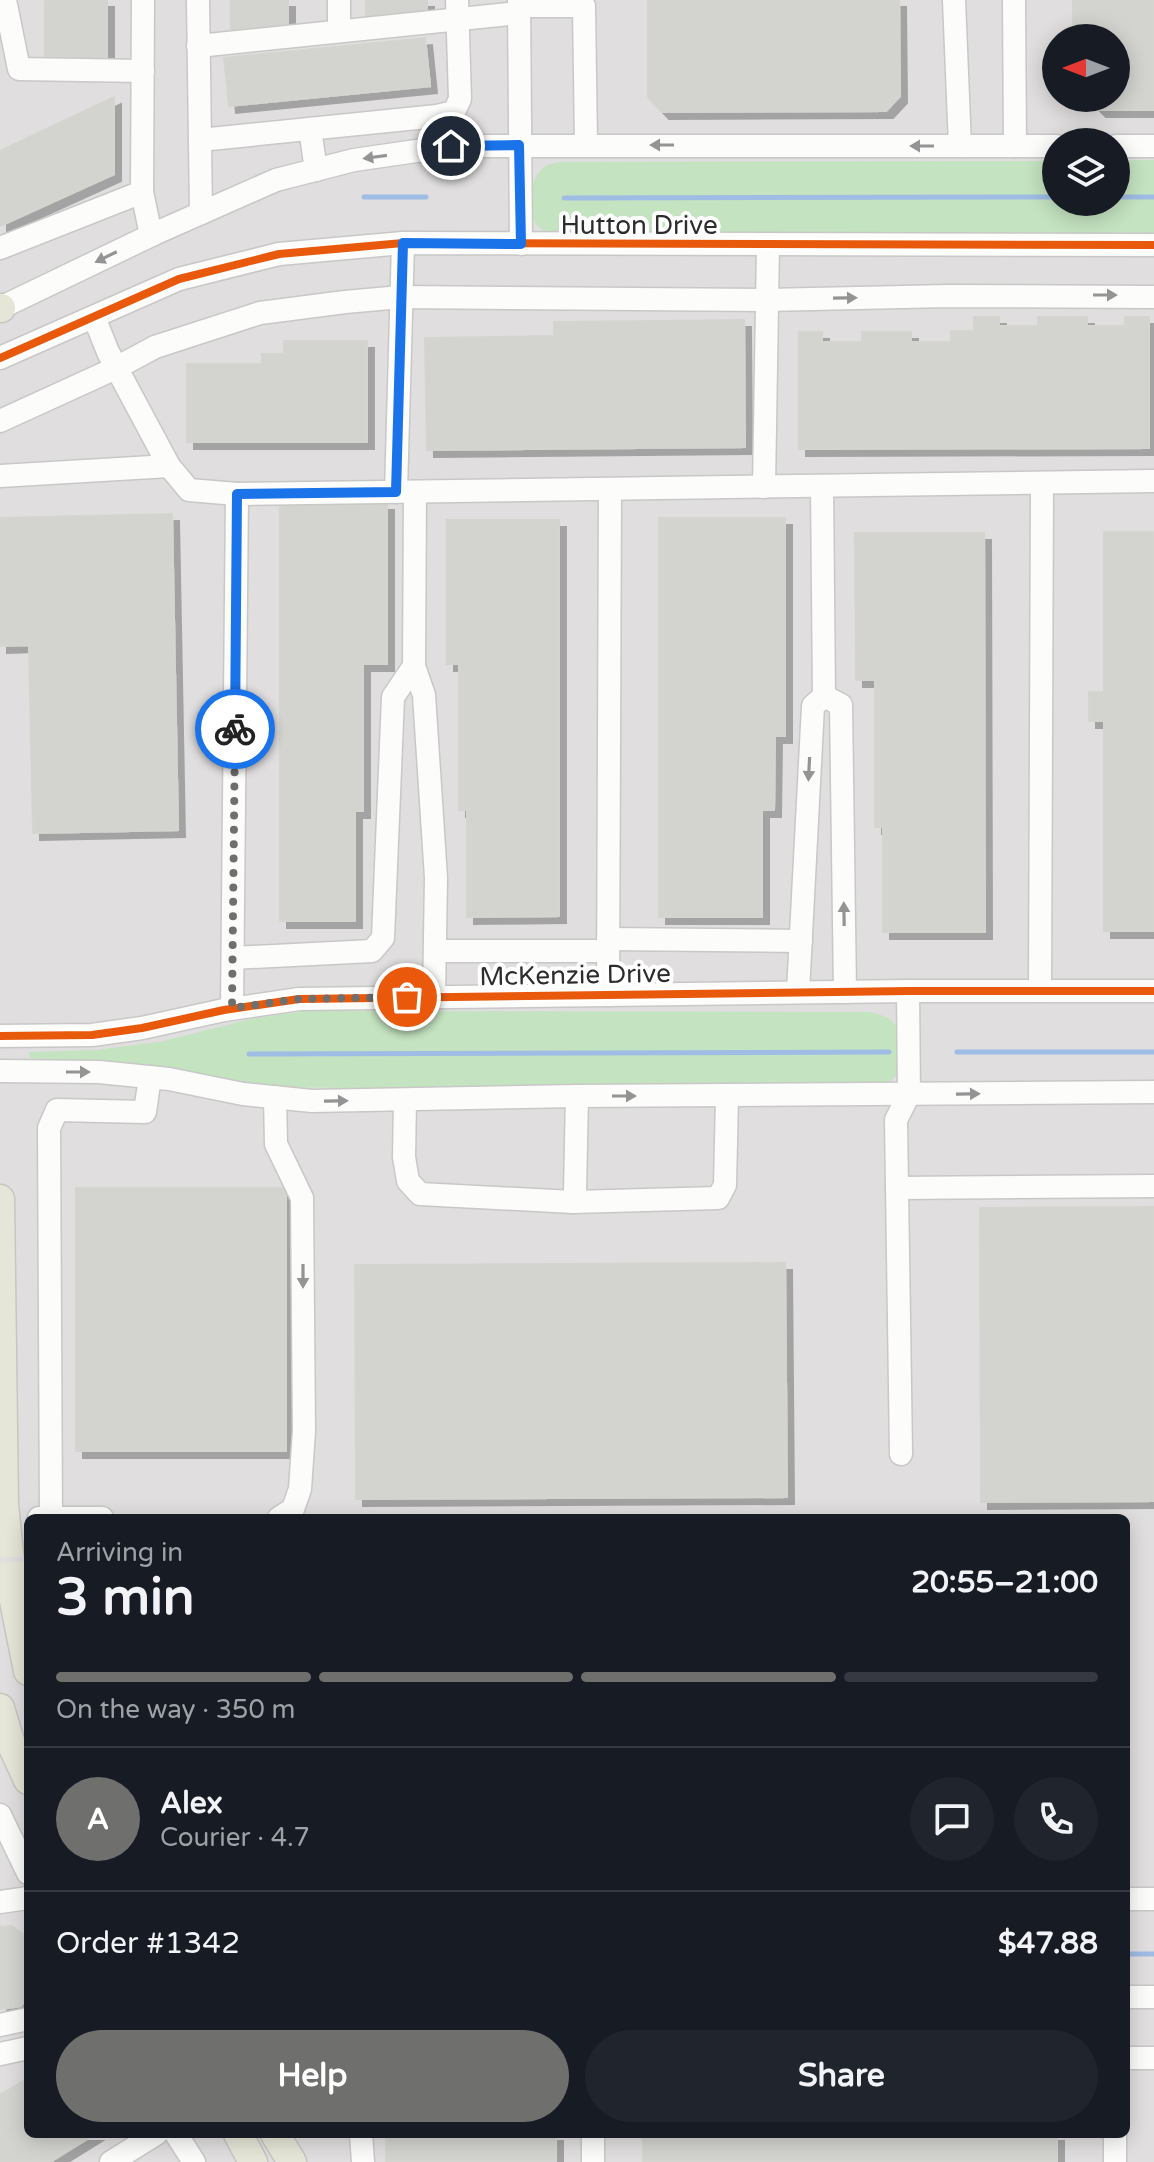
<!DOCTYPE html>
<meta charset="utf-8">
<style>
:root{--surface:#171b24;--page:#20242c;--text:#f1f3f6;--muted:#9ea1a6;--line:#363941;--accent:#6f6f6d}
body{margin:0;font-family:"Varela Round",sans-serif;background:var(--page);color:var(--text);height:100vh;display:flex;flex-direction:column;font-size:30px;white-space:nowrap}
*{box-sizing:border-box;margin:0}
p{font-size:26px;color:var(--muted)}
.icon{flex:none;width:44px;height:44px;fill:none;stroke:currentColor;stroke-width:2;stroke-linecap:round;stroke-linejoin:round}
.map{position:relative;flex:1;overflow:hidden}
.details{position:absolute;left:24px;top:1514px;width:1106px;height:624px;display:flex;flex-direction:column;background:var(--surface);border-radius:12px;box-shadow:0 4px 20px #0003}
.details>*{flex:none}
.needle{width:52px;rotate:270deg}
.controls{position:absolute;left:1042px;top:24px;display:grid;gap:16px}
.controls a{display:grid;place-items:center;width:88px;height:88px;border-radius:50%;background:var(--surface);box-shadow:0 4px 20px #0003;font-size:40px}
.pin{position:absolute;display:grid;place-items:center;width:68px;height:68px;color:#fff;margin:-34px;border:4px solid #fff;border-radius:50%;box-shadow:0 2px 8px #0007}
.courier{position:absolute;display:grid;place-items:center;width:80px;height:80px;margin:-40px;border:6px solid #1a73e8;border-radius:50%;background:#fff;color:#222;box-shadow:0 2px 10px #0007}
.headline em{font-style:normal;font-weight:800}
.headline div{display:flex;flex-direction:column-reverse}
.headline{display:flex;align-items:center;justify-content:space-between;height:136px;padding:0 32px}
h1{font-size:52px;font-weight:800;line-height:60px}
.bar{display:grid;grid-template-columns:repeat(4,1fr);gap:12px 8px;align-content:center;height:96px;padding:0 32px}
.bar i{height:10px;border-radius:6px;background:var(--line)}
.bar .on{background:var(--accent)}
.bar p{grid-column:span 4}
.line{display:flex;align-items:center;gap:20px;padding:0 32px;border-top:2px solid var(--line)}
.line div{flex:1}
.round{display:grid;place-items:center;flex:none;width:84px;height:84px;border-radius:42px;background:var(--page)}
.action{display:flex;gap:16px;margin-top:auto;padding:16px 32px}
.action a{flex:1;height:92px;border-radius:48px;background:var(--accent);color:#fff;font-size:32px;font-weight:800;line-height:92px;text-align:center}
.action a+a{background:var(--page);color:var(--text)}
.map>svg:first-child{display:block}
.industrial{fill:#e0dedf;fill-rule:evenodd}
.green{fill:#c4e3c0}
.lines{fill:none;stroke-linecap:round;stroke-linejoin:round}
.stream{stroke:#9fbce4;stroke-width:5}
.building{fill:#d3d3cf;stroke:#d5d5d0;stroke-width:2;filter:url(#shadow)}
.minor-casing{stroke:#c8c8c7;stroke-width:25}
.major-casing{stroke:#c6c6c3;stroke-width:31}
.minor{stroke:#fcfcfb;stroke-width:22}
.major{stroke:#e5e6d7;stroke-width:28}
.rail{stroke:#dfdfe0;stroke-width:5}
.cycleway-casing{stroke:#fff;stroke-width:13}
.cycleway{stroke:#e8590c;stroke-width:8}
.oneway{fill:#949494}
.done{stroke:#6f6f6d;stroke-width:8;stroke-dasharray:0 14.4}
.route{stroke:#1a73e8;stroke-width:10}
.labels{text-anchor:middle;dominant-baseline:central;stroke-width:8;stroke-linejoin:round;paint-order:stroke}
.street-label{font-size:26px;fill:#2d2d2d;stroke:#fff}
</style>
<div class="map">
<svg width="1154" height="2162" viewBox="0 0 1154 2162">
<defs>
<filter id="shadow"><feDropShadow dx="7" dy="7" stdDeviation="0" flood-color="#0004"/></filter>
</defs>
<rect width="100%" height="100%" fill="#eaeae4"/>
<path class="industrial" d="M0,0H1154V2162H0ZM1056,38H1116V98H1056ZM1056,142H1116V202H1056ZM28,1518H1126V2134H28Z"/>
<g class="green">
<path d="M1116,160H1154V237H551C546,233 540,229 536,224C525,208 530,175 547,165C551,163 556,163 560,162L1056,161V202H1116Z"/>
<path d="M307,1011L870,1012C878,1014 887,1016 893,1022C905,1034 907,1064 896,1076C893,1080 889,1081 885,1084L511,1090L274,1087L152,1066L30,1058L29,1052L95,1050L159,1042L255,1018Z"/>
</g>
<g class="lines">
<g class="stream">
<path d="M364,197H426"/>
<path d="M1116,197H1154"/>
<path d="M564,198L1056,197"/>
<path d="M957,1052H1154"/>
<path d="M249,1054L889,1052"/>
<path d="M1126,1954H1154"/>
</g>
</g>
<g class="building">
<rect x="45" y="0" width="62" height="57"/>
<rect x="231" y="0" width="57" height="29"/>
<path d="M366,0H427V18L366,17Z"/>
<path d="M648,0H899L900,96L886,111L662,112L648,97Z"/>
<path d="M1073,0H1154V110H1099L1087,98H1116V38H1073Z"/>
<path d="M425,38L430,86L229,106L224,58Z"/>
<path d="M114,97V174L0,226V151Z"/>
<path d="M974,317H999V326H1038V317H1087V326H1125V317H1149V448L799,449V332H822V342H862V332H911V342H951V331H974Z"/>
<path d="M744,320L745,447L427,450L425,338L554,336V322Z"/>
<path d="M284,341H367V442H187V364H262V354H284Z"/>
<path d="M280,503H387V664H363V811H355V921H280Z"/>
<path d="M172,514L178,830L33,833L29,645L0,646V518Z"/>
<path d="M659,518H785V736H775L774,810H762V917H659Z"/>
<path d="M447,520H559V916L467,917V810H459V664H447Z"/>
<path d="M1104,532H1154V931H1104V721H1089V692H1104Z"/>
<path d="M855,533H984L985,932H883V827H875V680H856Z"/>
<rect x="76" y="1188" width="210" height="263"/>
<path d="M1154,1207V1501L981,1502L980,1208Z"/>
<path d="M785,1263L787,1497L356,1499L355,1265Z"/>
<path d="M12,1926L28,1938V1997L21,2006L0,2009V1927Z"/>
<path d="M28,2078V2134H95L50,2162H0V2095Z"/>
<rect x="386" y="2134" width="170" height="28"/>
<rect x="643" y="2134" width="414" height="28"/>
</g>
<g class="lines">
<g class="minor-casing">
<g id="minor">
<path d="M5,0L19,69L143,71"/>
<path d="M198,0L201,213"/>
<path d="M954,0L960,146"/>
<path d="M1014,0L1015,146"/>
<path d="M519,1L521,244"/>
<path d="M519,6H584L586,145"/>
<path d="M339,31V0"/>
<path d="M198,46L519,13"/>
<path d="M310,129L316,170"/>
<path d="M200,140L437,116L454,112L460,99L457,0"/>
<path d="M1116,146H1154"/>
<path d="M142,192L151,235"/>
<path d="M0,248L142,192L143,0"/>
<path d="M0,308L156,233L276,180L354,160L451,146H1056"/>
<path d="M94,317L108,352L169,466"/>
<path d="M0,358L179,279L279,254L403,243L1154,245"/>
<path d="M0,421L116,368L155,347L260,313L345,302L401,297L767,300L948,296L1154,297"/>
<path d="M0,476L169,466L189,490L237,494"/>
<path d="M764,487L768,245"/>
<path d="M396,492L403,243"/>
<path d="M415,492L414,666L424,695L436,878L434,997"/>
<path d="M824,696L841,705L845,992"/>
<path d="M608,939L801,941"/>
<path d="M435,951H608"/>
<path d="M233,958L372,951L383,938L393,697L414,666"/>
<path d="M1040,991L1042,483"/>
<path d="M798,992L813,706L824,696L822,486"/>
<path d="M608,995L610,489"/>
<path d="M232,1008L237,494L1154,481"/>
<path d="M0,1036L92,1035L142,1028L224,1010L299,999L908,991H1154"/>
<path d="M0,1071L99,1072L169,1079L243,1094L312,1101L577,1096L1154,1092"/>
<path d="M275,1097L276,1144L302,1198L304,1431L300,1489L293,1509L279,1518"/>
<path d="M405,1100L404,1157L408,1181L420,1194L573,1202L575,1191L577,1096"/>
<path d="M897,1188L1154,1186"/>
<path d="M573,1202L718,1198L725,1185L727,1097"/>
<path d="M901,1454L896,1120L909,1094L908,991"/>
<path d="M39,1518H102"/>
<path d="M51,1518L49,1128L57,1110L145,1112L150,1077"/>
<path d="M0,1815L28,1873"/>
<path d="M1126,1899H1154"/>
<path d="M0,1902L28,1898"/>
<path d="M1126,1997H1154"/>
<path d="M0,2025L28,2019"/>
<path d="M0,2054L28,2048"/>
<path d="M1126,2058H1154"/>
<path d="M176,2134L194,2162"/>
<path d="M361,2134L363,2162"/>
<path d="M593,2134V2162"/>
<path d="M1115,2134V2162"/>
<path d="M111,2162L156,2134"/>
</g>
</g>
<g class="major-casing">
<g id="major">
<path d="M0,308H1"/>
<path d="M0,1199L4,1504L14,1601L28,1671"/>
<path d="M0,1708L10,1741L28,1780"/>
<path d="M238,2134L253,2162"/>
<path d="M275,2134L292,2162"/>
</g>
</g>
<use href="#minor" class="minor"/>
<use href="#major" class="major"/>
<g class="rail">
<path d="M982,1518L1030,1514L1154,1516"/>
<path d="M0,1560L28,1559"/>
<path d="M1126,1567H1154"/>
</g>
<g class="cycleway-casing">
<g id="cycleway">
<path d="M0,358L179,279L279,254L403,243L1154,245"/>
<path d="M0,1036L92,1035L142,1028L224,1010L299,999L908,991H1154"/>
</g>
</g>
<use href="#cycleway" class="cycleway"/>
</g>
<defs><path id="oneway-solid" d="M-6-.8H1V-3.2L6.5 0L1 3.2V.8H-6Z" transform="scale(2)"/></defs>
<g class="oneway">
<use href="#oneway-solid" transform="translate(662 145) rotate(-180)"/>
<use href="#oneway-solid" transform="translate(922 146) rotate(-180)"/>
<use href="#oneway-solid" transform="translate(375 157) rotate(172)"/>
<use href="#oneway-solid" transform="translate(106 257) rotate(154)"/>
<use href="#oneway-solid" transform="translate(1105 295)"/>
<use href="#oneway-solid" transform="translate(845 298) rotate(-1)"/>
<use href="#oneway-solid" transform="translate(809 769) rotate(93)"/>
<use href="#oneway-solid" transform="translate(844 914) rotate(-91)"/>
<use href="#oneway-solid" transform="translate(78 1072)"/>
<use href="#oneway-solid" transform="translate(968 1094) rotate(-1)"/>
<use href="#oneway-solid" transform="translate(624 1096)"/>
<use href="#oneway-solid" transform="translate(336 1101) rotate(-1)"/>
<use href="#oneway-solid" transform="translate(303 1276) rotate(90)"/>
</g>
<g class="lines">
<path class="done" d="M235,729L232,1008L299,999L407,997"/>
<path class="route" d="M235,729L237,494L396,492L403,243L521,244L519,145L451,146"/>
</g>
<g class="labels">
<g class="street-label">
<text x="639" y="225">Hutton Drive</text>
<text transform="translate(575 975) rotate(-1)">McKenzie Drive</text>
</g>
</g>
</svg>
<div class="controls">
<a><svg class="needle" viewBox="-14 -14 28 28"><path d="M0-13l5 13h-10z" fill="#e53935"/><path d="M0 13l5-13h-10z" fill="#9ea1a6"/></svg></a>
<a><svg class="icon" aria-label="layers" viewBox="0 0 24 24"><path d="M12 4l9 5-9 5-9-5zM3 14l9 5 9-5"/></svg></a>
</div>
<div class="pin" style="left:407px;top:997px;background:#ea580c"><svg class="icon" aria-label="bag" viewBox="0 0 24 24"><path d="M5 8h14l-1 12H6zM9 8a3 3 0 0 1 6 0"/></svg></div>
<div class="pin" style="left:451px;top:146px;background:#1f2937"><svg class="icon" aria-label="home" viewBox="0 0 24 24"><path d="M3 11l9-7 9 7M6 9v11h12V9"/></svg></div>
<div class="courier" style="left:235px;top:729px"><svg class="icon" aria-label="bike" viewBox="0 0 24 24"><circle cx="6" cy="16" r="4"/><circle cx="18" cy="16" r="4"/><path d="M6 16l4-8h5l3 8M10 8l3 8H6M13 5h3"/></svg></div>
<section class="details">
<div class="headline"><div><h1>3 min</h1><p>Arriving in</p></div><em>20:55–21:00</em></div>
<div class="bar"><i class="on"></i><i class="on"></i><i class="on"></i><i></i><p>On the way · 350 m</p></div>
<div class="line" style="height:144px"><b class="round" style="background:var(--accent);color:#fff">A</b><div><b>Alex</b><p>Courier · 4.7</p></div><a class="round"><svg class="icon" aria-label="chat" viewBox="0 0 24 24"><path d="M4 5h16v11H9l-5 4z"/></svg></a><a class="round"><svg class="icon" aria-label="phone" viewBox="0 0 24 24"><path d="M5 4h4l2 5-3 2q2 4 5 5l2-3 5 2v4C11 20 4 13 5 4z"/></svg></a></div>
<div class="line" style="height:104px"><div>Order #1342</div><b>$47.88</b></div>
<div class="action"><a>Help</a><a>Share</a></div>
</section>
</div>
